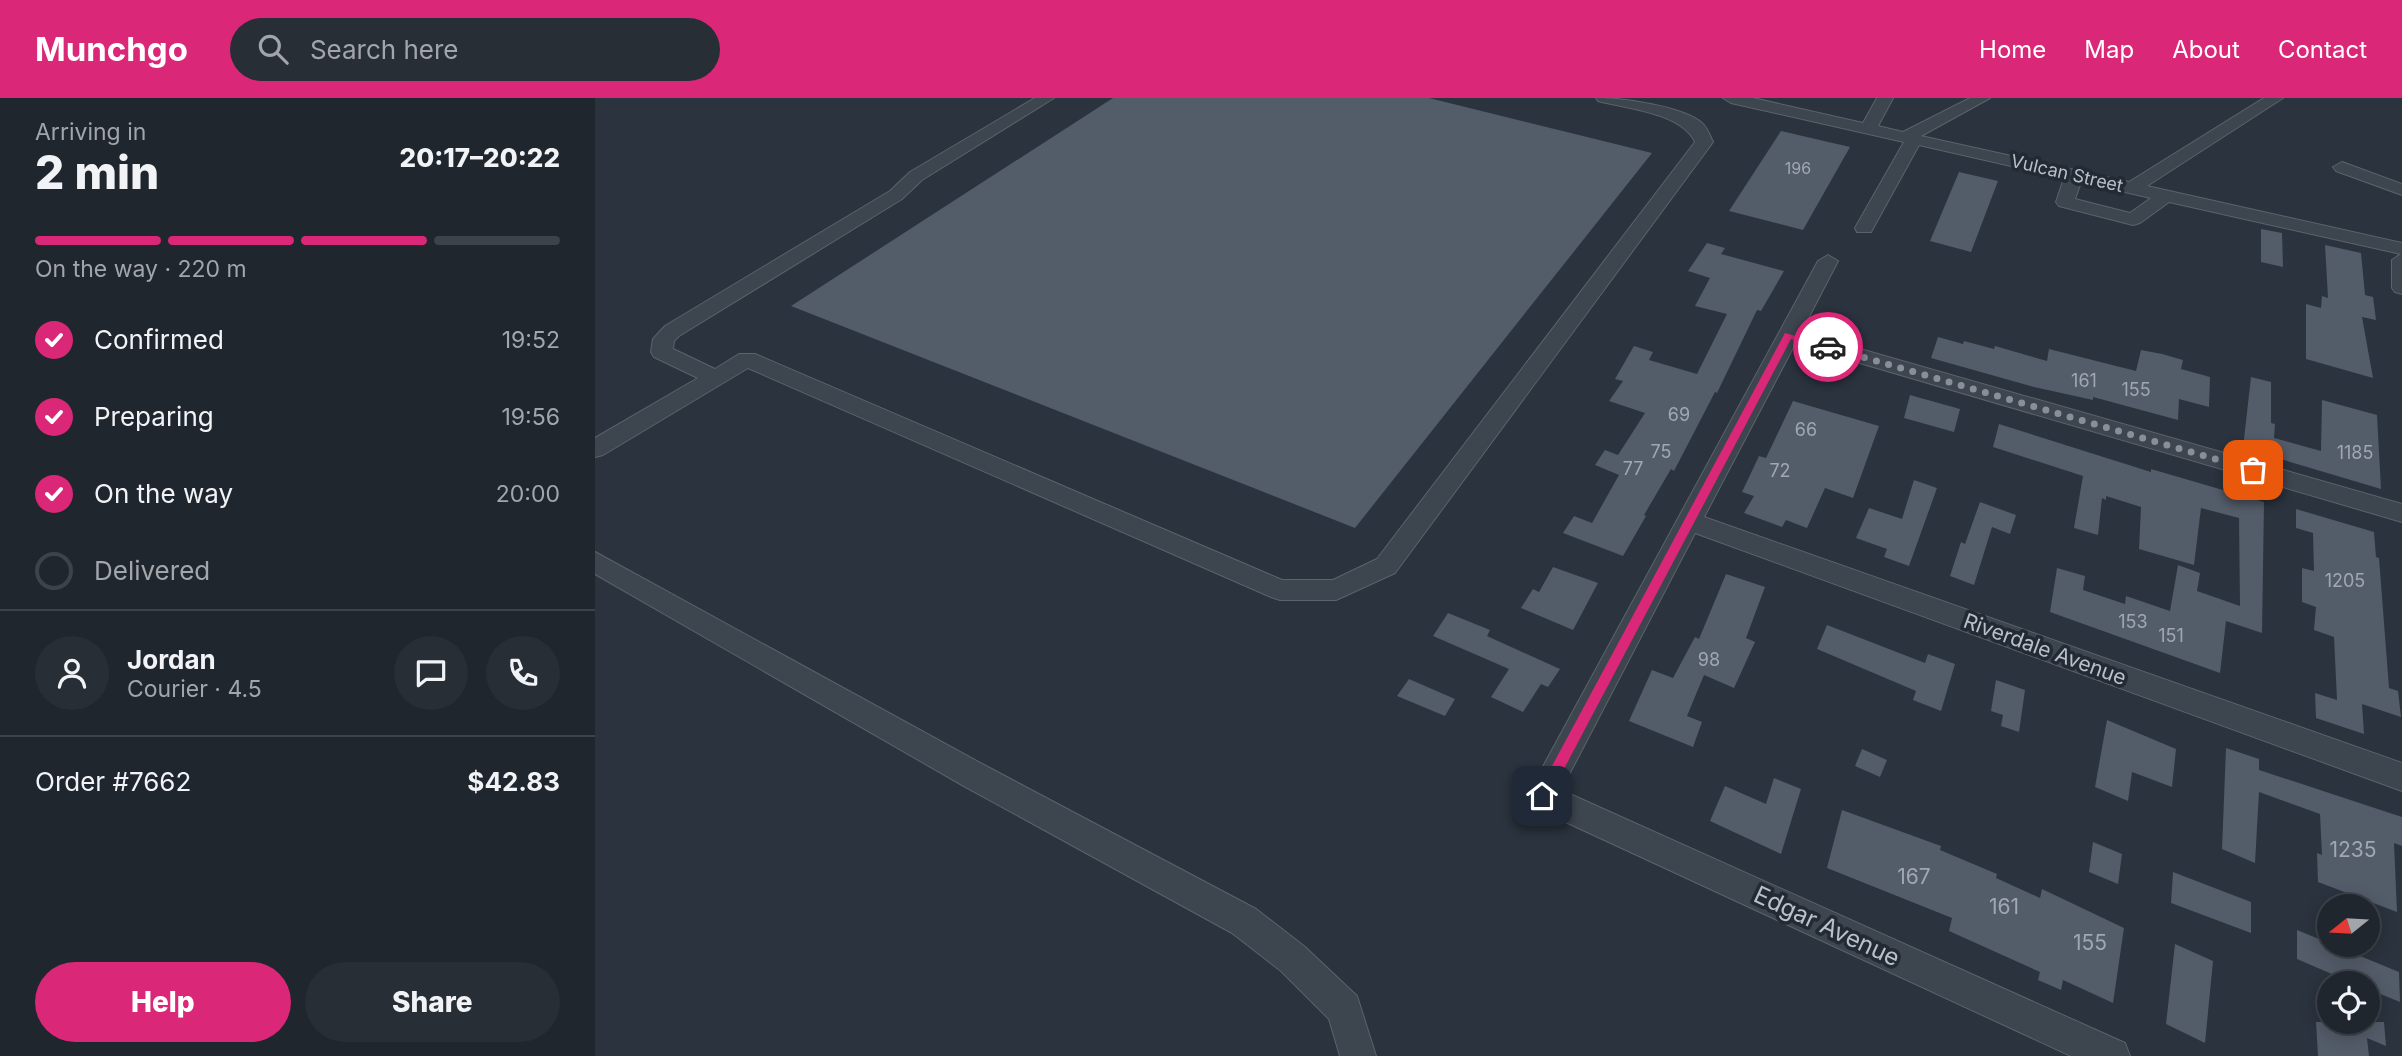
<!DOCTYPE html>
<meta charset="utf-8">
<style>
:root{--surface:#20262e;--page:#282e36;--text:#f1f3f6;--muted:#a2a5aa;--line:#3d434a;--accent:#db2777}
body{margin:0;font-family:Inter,sans-serif;background:var(--page);color:var(--text);height:100vh;display:flex;flex-direction:column;font-size:26px;white-space:nowrap}
*{box-sizing:border-box;margin:0}
p{font-size:23px;color:var(--muted)}
.icon{flex:none;width:38px;height:38px;fill:none;stroke:currentColor;stroke-width:2;stroke-linecap:round;stroke-linejoin:round}
.map{position:relative;flex:1;overflow:hidden}
.panel{display:flex;flex-direction:column;background:var(--surface);width:595px}
.panel>*{flex:none}
.needle{width:46px;rotate:252deg}
.buttons{position:absolute;left:1722px;top:796px;display:grid;gap:14px}
.buttons a{display:grid;place-items:center;width:63px;height:63px;border-radius:50%;background:var(--surface);box-shadow:0 4px 18px #0003,0 0 0 2px var(--line);font-size:35px}
.pin{position:absolute;display:grid;place-items:center;width:60px;height:60px;color:#fff;margin:-30px;border-radius:14px;box-shadow:0 4px 10px #0006}
.courier{position:absolute;display:grid;place-items:center;width:70px;height:70px;margin:-35px;border:5px solid #db2777;border-radius:50%;background:#fff;color:#222;box-shadow:0 2px 9px #0007}
.head em{font-style:normal;font-weight:800}
.head div{display:flex;flex-direction:column-reverse}
.head{display:flex;align-items:center;justify-content:space-between;height:119px;padding:0 35px}
h1{font-size:46px;font-weight:800;line-height:52px}
.bar{display:grid;grid-template-columns:repeat(4,1fr);gap:10px 7px;align-content:center;height:84px;padding:0 35px}
.bar i{height:9px;border-radius:5px;background:var(--line)}
.bar .selected{background:var(--accent)}
.bar p{grid-column:span 4}
.line{display:flex;align-items:center;gap:18px;padding:0 35px;border-top:2px solid var(--line)}
.line div{flex:1}
.round{display:grid;place-items:center;flex:none;width:74px;height:74px;border-radius:37px;background:var(--page)}
ol{padding:0 35px;list-style:none}
li{display:flex;align-items:center;gap:21px;height:77px}
li p{margin-inline-start:auto}
li .icon{padding:7px;border-radius:50%;background:var(--accent);color:#fff;stroke-width:4}
li:last-child{color:var(--muted)}
li i{width:38px;height:38px;border:4px solid var(--line);border-radius:50%}
.action{display:flex;gap:14px;margin-top:auto;padding:14px 35px}
.action a{flex:1;height:80px;border-radius:42px;background:var(--accent);color:#fff;font-size:28px;font-weight:800;line-height:80px;text-align:center}
.action a+a{background:var(--page);color:var(--text)}
header{display:flex;align-items:center;gap:42px;box-sizing:border-box;height:98px;padding:0 35px;background:var(--accent);color:#fff}
header strong{font-size:33px}
nav{display:flex;gap:38px;margin-inline-start:auto;font-size:24px}
.search{width:490px;height:63px;background:var(--page);display:flex;align-items:center;gap:18px;box-sizing:border-box;padding:0 24px;border-radius:38px;color:var(--muted);font-size:26px}
main{display:flex;flex:1;min-height:0}
.map>svg:first-child{display:block}
.building{fill:#535c69}
.lines{fill:none;stroke-linecap:round;stroke-linejoin:round}
.minor-casing{stroke:#5b636c;stroke-width:2}
.minor{fill:#3d454f;fill-rule:evenodd}
.route{fill:#db2777}
.done{stroke:#888f98;stroke-width:7;stroke-dasharray:0 12.6}
.labels{text-anchor:middle;dominant-baseline:central;stroke-width:7;stroke-linejoin:round;paint-order:stroke}
.far-number-label{font-size:16px;fill:#a0a7b1}
.far-street-label{font-size:18px;fill:#bac0c9;stroke:#222a34}
.number-label{font-size:18px;fill:#a0a7b1}
.street-label{font-size:21px;fill:#bac0c9;stroke:#222a34}
.near-number-label{font-size:21px;fill:#a0a7b1}
.near-street-label{font-size:24px;fill:#bac0c9;stroke:#222a34}
</style>
<header>
<strong>Munchgo</strong>
<div class="search"><svg class="icon" aria-label="search" viewBox="0 0 24 24"><circle cx="10" cy="10" r="6"/><path d="M15 15l6 6"/></svg>Search here</div>
<nav><a>Home</a><a>Map</a><a>About</a><a>Contact</a></nav>
</header>
<main>
<section class="panel">
<div class="head"><div><h1>2 min</h1><p>Arriving in</p></div><em>20:17–20:22</em></div>
<div class="bar"><i class="selected"></i><i class="selected"></i><i class="selected"></i><i></i><p>On the way · 220 m</p></div>
<ol>
<li><svg class="icon" aria-label="check" viewBox="0 0 24 24"><path d="M5 12l5 5 9-10"/></svg>Confirmed<p>19:52</p></li>
<li><svg class="icon" aria-label="check" viewBox="0 0 24 24"><path d="M5 12l5 5 9-10"/></svg>Preparing<p>19:56</p></li>
<li><svg class="icon" aria-label="check" viewBox="0 0 24 24"><path d="M5 12l5 5 9-10"/></svg>On the way<p>20:00</p></li>
<li><i></i>Delivered</li>
</ol>
<div class="line" style="height:126px"><a class="round"><svg class="icon" aria-label="person" viewBox="0 0 24 24"><circle cx="12" cy="8" r="4"/><path d="M4 21q1-7 8-7t8 7"/></svg></a><div><b>Jordan</b><p>Courier · 4.5</p></div><a class="round"><svg class="icon" aria-label="chat" viewBox="0 0 24 24"><path d="M4 5h16v11H9l-5 4z"/></svg></a><a class="round"><svg class="icon" aria-label="phone" viewBox="0 0 24 24"><path d="M5 4h4l2 5-3 2q2 4 5 5l2-3 5 2v4C11 20 4 13 5 4z"/></svg></a></div>
<div class="line" style="height:91px"><div>Order #7662</div><b>$42.83</b></div>
<div class="action"><a>Help</a><a>Share</a></div>
</section>
<div class="map">
<svg width="1807" height="958" viewBox="0 0 1807 958">
<rect width="100%" height="100%" fill="#2a333e"/>
<g class="building">
<path d="M518,0H834L1057,55L760,430L196,208Z"/>
<path d="M1186,33L1255,49L1208,132L1134,113Z"/>
<path d="M1364,74L1403,83L1376,154L1335,143Z"/>
<path d="M1666,131L1687,135L1688,169L1666,164Z"/>
<path d="M1112,145L1130,150L1126,156L1189,173L1166,213L1162,212L1122,295L1120,294L1079,373L1076,371L1049,417L1051,418L1028,458L968,435L979,418L997,425L1024,377L1000,367L1010,352L1023,357L1050,315L1014,303L1028,283L1020,281L1039,248L1058,254L1054,262L1102,276L1132,216L1100,208L1115,180L1093,173Z"/>
<path d="M1730,147L1766,155L1770,197L1778,199L1781,222L1767,219L1778,280L1711,261V206L1726,210L1727,198L1733,200Z"/>
<path d="M1343,239L1368,246L1369,243L1399,251L1400,248L1452,263L1454,251L1541,273L1546,252L1567,256L1588,262L1586,271L1615,279L1614,309L1584,301L1583,322L1498,299V302L1439,289L1336,260Z"/>
<path d="M1656,279L1676,284V325L1680,326L1679,340L1726,353L1727,302L1782,317L1786,391L1648,350Z"/>
<path d="M1315,297L1365,311L1359,334L1309,320Z"/>
<path d="M1198,303L1284,328L1258,400L1230,390L1212,430L1191,422L1187,429L1149,415L1159,398L1147,394L1164,358L1171,360Z"/>
<path d="M1404,326L1556,374V371L1669,404L1667,535L1631,523L1625,575L1455,514L1462,470L1490,478L1488,492L1530,506L1531,498L1575,513L1583,467L1605,475L1602,493L1645,508L1644,420L1606,410L1599,467L1544,451L1546,409L1511,398V402L1507,400L1503,437L1479,430L1488,378L1398,349Z"/>
<path d="M1319,382L1342,390L1314,468L1289,459L1292,451L1261,440L1274,410L1307,421Z"/>
<path d="M1385,404L1421,417L1415,436L1397,429L1379,487L1355,478L1366,444L1370,446Z"/>
<path d="M1701,411L1779,434L1781,459L1784,460L1794,590L1803,593L1806,619L1767,606L1769,636L1721,620L1720,595L1742,602L1739,539L1719,532L1721,509L1707,504V470L1719,473L1718,435L1701,430Z"/>
<path d="M958,469L1003,485L978,532L926,510L938,491L944,494Z"/>
<path d="M1131,476L1170,489L1151,540L1160,544L1139,590L1109,577L1092,618L1107,624L1098,649L1034,623L1057,572L1078,580L1100,539L1104,541Z"/>
<path d="M853,515L895,532L892,538L965,571L953,589L946,586L928,614L896,599L914,571L838,538Z"/>
<path d="M1232,527L1330,565L1333,556L1360,566L1346,613L1318,602L1321,593L1222,551Z"/>
<path d="M814,581L860,601L850,618L802,598Z"/>
<path d="M1401,582L1430,592L1424,634L1406,628L1408,617L1396,613Z"/>
<path d="M1512,622L1581,651L1577,689L1537,674L1533,703L1500,689Z"/>
<path d="M1631,650L1664,661V672L1807,719V748L1799,745L1802,814L1723,784L1722,755L1727,757L1725,716L1664,694L1660,765L1627,751Z"/>
<path d="M1267,651L1292,662L1285,679L1260,668Z"/>
<path d="M1179,680L1206,691L1186,756L1115,723L1130,688L1171,706Z"/>
<path d="M1247,712L1346,748L1345,752L1402,776L1401,780L1445,800L1447,791L1529,830L1518,905L1468,882L1466,892L1443,882L1445,874L1354,833L1357,820L1232,770Z"/>
<path d="M1498,744L1527,756L1523,786L1494,774Z"/>
<path d="M1578,774L1656,804V835L1576,805Z"/>
<path d="M1702,832L1804,874L1805,904L1773,891V886H1760L1702,861Z"/>
<path d="M1580,846L1618,863L1610,945L1571,926Z"/>
<path d="M1721,924H1789L1791,948L1772,940L1774,958H1723Z"/>
</g>
<g class="lines">
<g class="minor-casing">
<g id="minor">
<path d="M440,0H459L327,82L307,101L84,238L79,243L78,251L120,271L144,256H160L687,482H738L782,461L1100,44C1087,15 1033,11 1003,3L1001,0C1027,0 1088,8 1107,25C1112,29 1115,38 1118,44L800,475L741,502H685L676,499L153,270L8,357L0,359V340L103,280L59,259L56,254L58,241L70,228L295,93L315,74Z"/>
<path d="M1128,0H1158L1268,25L1282,0H1298L1283,28L1308,34L1375,0H1395L1326,38L1534,84L1669,0H1688L1552,88L1807,145V196L1800,194L1797,190V162L1806,156L1574,104L1545,125L1538,127L1464,108L1461,104L1469,80L1324,47L1276,134H1262L1260,130L1309,44L1136,5ZM1486,84L1556,100L1535,115L1480,101Z"/>
<path d="M1747,64L1807,86V97L1741,73L1738,69Z"/>
<path d="M1233,157L1243,163L1206,234L1807,406V424L1200,246L1109,419L1807,665V693L1100,435L966,692L1530,945L1535,958H1476L936,708L932,698L1223,163Z"/>
<path d="M0,454L389,667L661,811L710,849L762,898L781,958H745L734,921L686,873L637,835L367,687L0,476Z"/>
</g>
</g>
<use href="#minor" class="minor"/>
</g>
<path class="route" d="M1190,235L1238,249L1233,252L1196,241L952,703H943V694Z"/>
<g class="lines">
<path class="done" d="M1233,249L1658,372"/>
</g>
<g class="labels">
<g class="far-number-label">
<text x="1203" y="70">196</text>
</g>
<g class="far-street-label">
<text transform="translate(1472 75) rotate(13)">Vulcan Street</text>
</g>
<g class="number-label">
<text x="1489" y="282">161</text>
<text x="1541" y="291">155</text>
<text x="1084" y="316">69</text>
<text x="1211" y="331">66</text>
<text x="1066" y="353">75</text>
<text x="1760" y="354">1185</text>
<text x="1038" y="370">77</text>
<text x="1185" y="372">72</text>
<text x="1750" y="482">1205</text>
<text x="1538" y="523">153</text>
<text x="1576" y="537">151</text>
<text x="1114" y="561">98</text>
</g>
<g class="street-label">
<text transform="translate(1450 551) rotate(20)">Riverdale Avenue</text>
</g>
<g class="near-number-label">
<text x="1758" y="751">1235</text>
<text x="1319" y="778">167</text>
<text x="1409" y="808">161</text>
<text x="1495" y="844">155</text>
</g>
<g class="near-street-label">
<text transform="translate(1232 828) rotate(25)">Edgar Avenue</text>
</g>
</g>
</svg>
<div class="buttons">
<a><svg class="needle" viewBox="-14 -14 28 28"><path d="M0-13l5 13h-10z" fill="#e53935"/><path d="M0 13l5-13h-10z" fill="#a2a5aa"/></svg></a>
<a><svg class="icon" aria-label="locate" viewBox="0 0 24 24"><circle cx="12" cy="12" r="6"/><path d="M12 2v4M12 18v4M2 12h4M18 12h4"/></svg></a>
</div>
<div class="pin" style="left:1658px;top:372px;background:#ea580c"><svg class="icon" aria-label="bag" viewBox="0 0 24 24"><path d="M5 8h14l-1 12H6zM9 8a3 3 0 0 1 6 0"/></svg></div>
<div class="pin" style="left:947px;top:698px;background:#1f2937"><svg class="icon" aria-label="home" viewBox="0 0 24 24"><path d="M3 11l9-7 9 7M6 9v11h12V9"/></svg></div>
<div class="courier" style="left:1233px;top:249px"><svg class="icon" aria-label="car" viewBox="0 0 24 24"><path d="M5 17H2v-5l4-1 3-4h7l3 4 3 1v5h-3M9 17h6M6 11h13"/><circle cx="7" cy="17" r="2"/><circle cx="17" cy="17" r="2"/></svg></div>
</div>
</main>
